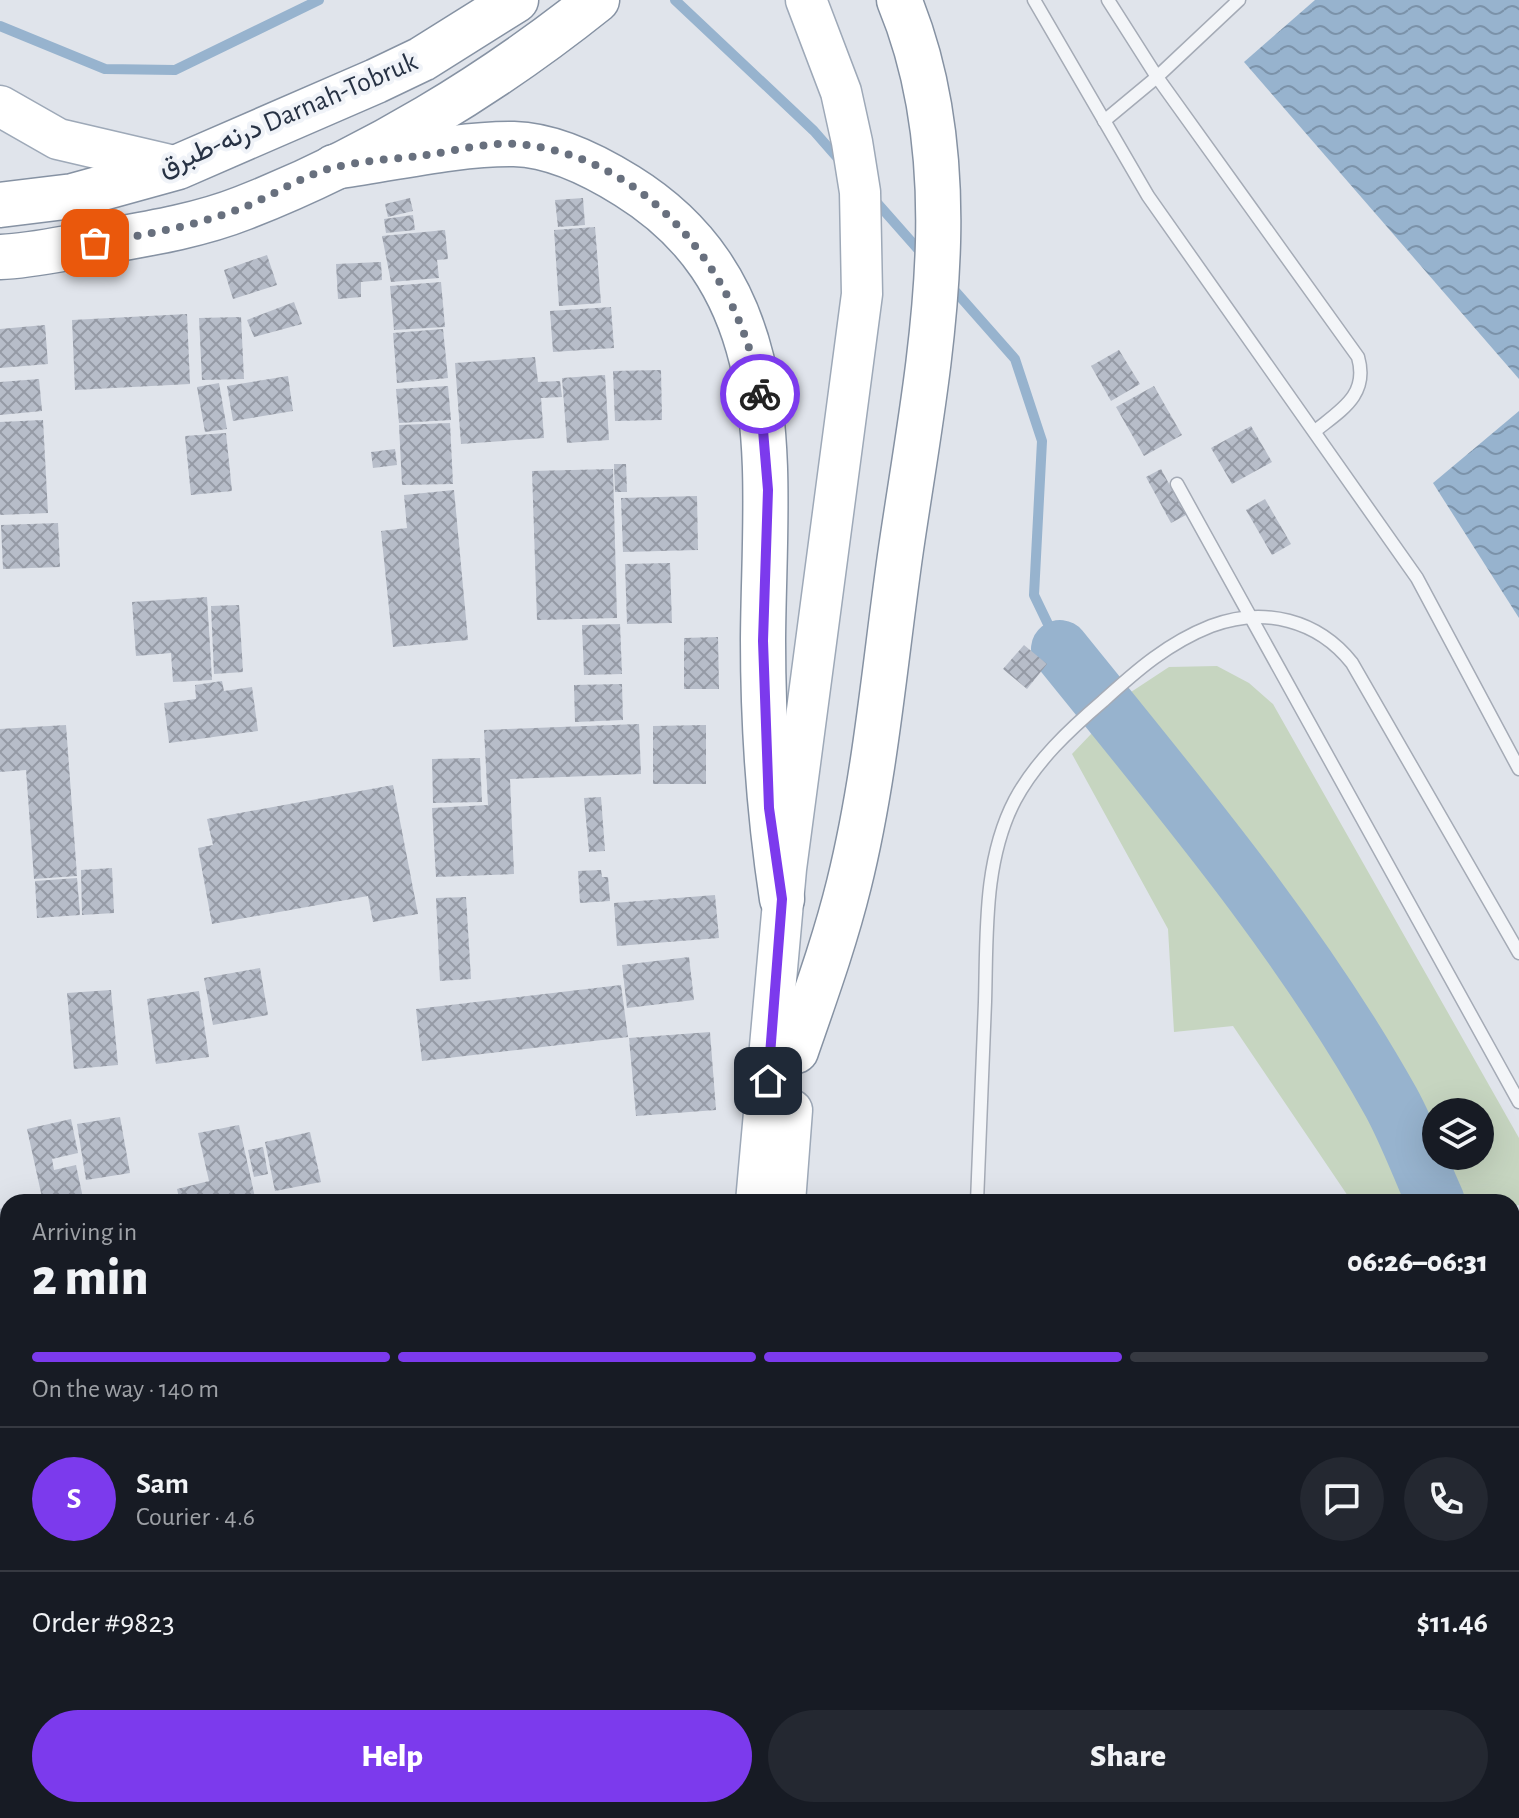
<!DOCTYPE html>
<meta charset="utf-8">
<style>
:root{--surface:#171b24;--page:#242831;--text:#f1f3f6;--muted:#9ea1a6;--line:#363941;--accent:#7c3aed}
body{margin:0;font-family:"Alegreya Sans",Vazirmatn,sans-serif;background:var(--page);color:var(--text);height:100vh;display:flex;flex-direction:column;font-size:30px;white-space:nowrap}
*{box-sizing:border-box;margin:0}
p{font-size:26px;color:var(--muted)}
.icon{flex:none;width:44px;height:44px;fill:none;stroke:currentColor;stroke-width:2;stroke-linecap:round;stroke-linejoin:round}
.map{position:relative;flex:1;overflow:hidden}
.drawer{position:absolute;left:0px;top:1194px;width:1520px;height:624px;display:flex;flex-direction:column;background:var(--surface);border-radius:24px 24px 0 0;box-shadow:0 8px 32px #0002}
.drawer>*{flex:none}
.controls{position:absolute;left:1422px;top:1098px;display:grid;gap:16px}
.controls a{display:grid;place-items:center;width:72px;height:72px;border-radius:50%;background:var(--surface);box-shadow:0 8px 32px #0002;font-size:40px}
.pin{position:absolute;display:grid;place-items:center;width:68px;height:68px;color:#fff;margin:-34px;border-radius:16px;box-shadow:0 4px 12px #0006}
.courier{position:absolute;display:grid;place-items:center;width:80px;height:80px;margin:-40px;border:6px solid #7c3aed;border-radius:50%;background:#fff;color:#222;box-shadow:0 2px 10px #0007}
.head em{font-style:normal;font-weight:800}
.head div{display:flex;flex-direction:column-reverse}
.head{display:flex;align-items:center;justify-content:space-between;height:136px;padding:0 32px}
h1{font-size:52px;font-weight:800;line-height:60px}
.bar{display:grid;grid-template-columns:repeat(4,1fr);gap:12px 8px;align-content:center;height:96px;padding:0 32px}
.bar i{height:10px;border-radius:6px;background:var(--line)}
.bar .current{background:var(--accent)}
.bar p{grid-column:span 4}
.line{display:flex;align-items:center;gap:20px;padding:0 32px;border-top:2px solid var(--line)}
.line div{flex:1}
.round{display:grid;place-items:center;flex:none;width:84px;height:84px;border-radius:42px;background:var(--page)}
.cta{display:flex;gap:16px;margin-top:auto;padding:16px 32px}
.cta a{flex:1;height:92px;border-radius:48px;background:var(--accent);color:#fff;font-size:32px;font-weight:800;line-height:92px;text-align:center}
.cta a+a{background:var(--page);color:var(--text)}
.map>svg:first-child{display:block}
.grass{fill:#c6d5c0;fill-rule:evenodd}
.water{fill:url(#water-waves)}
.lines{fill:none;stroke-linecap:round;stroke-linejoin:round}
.stream{stroke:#97b3ce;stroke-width:10}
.river{stroke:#97b3ce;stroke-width:58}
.building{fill:url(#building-cross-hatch)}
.lane-casing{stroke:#a5abb6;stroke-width:15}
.street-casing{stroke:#a5abb6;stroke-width:27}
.primary-casing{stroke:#9ea9b8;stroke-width:43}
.highway-casing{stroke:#8692a3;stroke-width:47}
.lane{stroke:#f3f5f8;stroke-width:12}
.street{stroke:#f3f5f8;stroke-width:24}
.primary{stroke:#fff;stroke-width:40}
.highway{stroke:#fff;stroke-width:44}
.done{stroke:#68707e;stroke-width:8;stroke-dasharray:0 14.4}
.route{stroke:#7c3aed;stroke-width:10}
.labels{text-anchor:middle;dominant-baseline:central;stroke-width:8;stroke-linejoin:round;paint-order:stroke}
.street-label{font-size:28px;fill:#273244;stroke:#f0f3f8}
</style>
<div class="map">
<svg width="1519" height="1818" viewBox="0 0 1519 1818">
<defs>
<pattern id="water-waves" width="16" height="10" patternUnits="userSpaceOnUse" patternTransform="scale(2)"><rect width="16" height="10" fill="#97b3ce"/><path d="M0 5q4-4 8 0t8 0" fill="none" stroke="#7b92a9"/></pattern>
<pattern id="building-cross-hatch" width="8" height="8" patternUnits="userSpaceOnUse" patternTransform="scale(2)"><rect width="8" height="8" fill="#b7bdc9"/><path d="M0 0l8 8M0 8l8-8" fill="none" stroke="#959aa5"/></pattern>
</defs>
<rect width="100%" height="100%" fill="#e0e4eb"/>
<path class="grass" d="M1217,666L1249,683L1273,704L1519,1138V1205L1512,1206V1202H1352L1233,1026L1174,1032L1168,929L1072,754L1131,692L1169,667ZM1436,1112H1480V1156H1436Z"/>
<g class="water">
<path d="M1315,0H1519V379L1244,62Z"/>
<path d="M1519,411V618L1433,483Z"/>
<path d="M1519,1755V1818H1500L1501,1810H1512V1772Z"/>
</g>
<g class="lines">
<g class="stream">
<path d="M675,0L814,131L842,163"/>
<path d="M0,26L105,69L175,70L319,0"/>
<path d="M871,196L924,256"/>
<path d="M948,283L1015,359L1042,441L1034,595L1060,649"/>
</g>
<g class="river">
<path d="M1060,649C1176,793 1300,939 1391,1102C1408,1133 1421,1169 1436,1202"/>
<path d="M1512,1354L1519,1367"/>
</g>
</g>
<g class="building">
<path d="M410,198L413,211L388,217L385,204Z"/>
<path d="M583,198L585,225L558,227L555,200Z"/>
<path d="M413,215L415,230L386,233L384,219Z"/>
<path d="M595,227L601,303L559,306L554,230Z"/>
<path d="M445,230L448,259L437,260L439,278L391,282L382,236Z"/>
<path d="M267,255L277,285L233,299L224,270Z"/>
<path d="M381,262L382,280L361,282V297L338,299L336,264Z"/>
<path d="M441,282L445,327L394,330L390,286Z"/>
<path d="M294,302L302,324L254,337L247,320Z"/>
<path d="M611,307L614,348L553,352L550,311Z"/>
<path d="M187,314L190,384L75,390L72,320Z"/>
<path d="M241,317L244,379L202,380L199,318Z"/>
<path d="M45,325L48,364L0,368V329Z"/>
<path d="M443,329L448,378L397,383L393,333Z"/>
<path d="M1119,350L1140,384L1111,401L1091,366Z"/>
<path d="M535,357L538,382L560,381L562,397L541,398L544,438L461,444L455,363Z"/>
<path d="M661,370L662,420L615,421L613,371Z"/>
<path d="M605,375L609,440L567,443L562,378Z"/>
<path d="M288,376L293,411L233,421L227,386Z"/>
<path d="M39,379L42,411L0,415V382Z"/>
<path d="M219,383L227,429L205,432L197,387Z"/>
<path d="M448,386L451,420L399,423L396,389Z"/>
<path d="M1154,386L1182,435L1144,456L1116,407Z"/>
<path d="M43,420L48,513L0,515V422Z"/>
<path d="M450,423L453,484L402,485L399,425Z"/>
<path d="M1251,426L1272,462L1232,484L1211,448Z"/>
<path d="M226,433L232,491L191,495L185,436Z"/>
<path d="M395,449L397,465L373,468L371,452Z"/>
<path d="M614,464H626L627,492H615Z"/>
<path d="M613,469L617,618L537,620L532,471Z"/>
<path d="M1161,469L1186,515L1171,523L1146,477Z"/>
<path d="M454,490L468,640L393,647L381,531L407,528L404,495Z"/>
<path d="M697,496L698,550L623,552L621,498Z"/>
<path d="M1265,499L1291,544L1272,555L1246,510Z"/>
<path d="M58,523L60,567L3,569L1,525Z"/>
<path d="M670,563L672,623L627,624L625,564Z"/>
<path d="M207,597L212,680L173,682L171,653L136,656L132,602Z"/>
<path d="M239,605L243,672L214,674L211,606Z"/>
<path d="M620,624L622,674L584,675L582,625Z"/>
<path d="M718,637L719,689H684V638Z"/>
<path d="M1024,645L1047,664L1027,689L1003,669Z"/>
<path d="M222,681L224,691L252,687L258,731L169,743L164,703L196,699L195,685Z"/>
<path d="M622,684L623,720L575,722L574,685Z"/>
<path d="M639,724L641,774L510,779L514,874L436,877L432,808L488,805L484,730Z"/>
<path d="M66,725L77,876L34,879L26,770L0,772V729Z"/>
<path d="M706,725V784H653V726Z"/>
<path d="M480,758L482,802L433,803L432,759Z"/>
<path d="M393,785L418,914L373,922L368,896L212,924L198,848L213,845L207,819Z"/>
<path d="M601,797L605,851L589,852L584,798Z"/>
<path d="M112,868L114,913L82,915L81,870Z"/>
<path d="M601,870L602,877H608L610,901L580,903L578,871Z"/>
<path d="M77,878L80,915L37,918L35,881Z"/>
<path d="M715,895L719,938L617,946L614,903Z"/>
<path d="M466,897L471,979L440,981L436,898Z"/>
<path d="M689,957L694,1000L627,1008L622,965Z"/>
<path d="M260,968L268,1015L213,1025L204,978Z"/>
<path d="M621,985L628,1037L422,1061L416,1009Z"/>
<path d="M111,990L118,1065L74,1069L67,993Z"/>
<path d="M199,991L209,1057L156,1064L147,999Z"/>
<path d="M710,1032L716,1110L636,1116L629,1038Z"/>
<path d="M120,1117L130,1173L86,1180L77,1124Z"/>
<path d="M71,1119L78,1153L52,1159L54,1170L76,1165L83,1198L43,1202L27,1129Z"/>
<path d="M239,1125L256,1202H180L177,1189L209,1181L198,1133Z"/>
<path d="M310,1132L321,1182L275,1191L265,1142Z"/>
<path d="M263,1147L268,1174L254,1177L248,1150Z"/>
<path d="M8,1206V1294L0,1296V1209Z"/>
<path d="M177,1810H255L250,1818H190Z"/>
<path d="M499,1810H585L588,1818H502Z"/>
<path d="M1257,1810H1297L1298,1818H1259Z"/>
</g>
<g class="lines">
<g class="lane-casing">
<g id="lane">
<path d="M1034,0L1148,196L1417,578L1519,769"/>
<path d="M1108,0L1157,77L1358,357C1369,395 1341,410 1315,431"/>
<path d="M1104,121L1157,77L1239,0"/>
<path d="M1177,484L1519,1102"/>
<path d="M977,1202C980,1135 982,1069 985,1002C987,935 983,861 1015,800C1036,761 1069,730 1103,701C1137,670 1168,643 1211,626C1264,606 1318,620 1352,663L1519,953"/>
<path d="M744,1810L745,1818"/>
<path d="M1150,1810L1157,1818"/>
</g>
</g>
<g class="street-casing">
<path id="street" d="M0,1391L8,1425"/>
</g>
<g class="primary-casing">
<g id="primary">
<path d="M0,106L58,139L178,167"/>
<path d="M756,1202L786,869L862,294L860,192L852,142L841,92L806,0"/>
<path d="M785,1202L792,1110"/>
<path d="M673,1818L674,1810"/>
</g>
</g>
<g class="highway-casing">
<g id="highway">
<path d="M334,167C390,159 460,143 514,144C553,145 595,166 627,186C793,289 764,473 763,640C763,727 769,813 782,899"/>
<path d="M0,205L73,196L178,167L376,81L422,59L516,0"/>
<path d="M0,257C30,256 60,249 90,244C140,235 195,227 243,208C369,159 491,85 597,0"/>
<path d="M796,1051C815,996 835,941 849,884C876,775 885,660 901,549C927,371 971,173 899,0"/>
</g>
</g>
<use href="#lane" class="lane"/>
<use href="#street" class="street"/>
<use href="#primary" class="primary"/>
<use href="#highway" class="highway"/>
</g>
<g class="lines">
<path class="done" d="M95,243C144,235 196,226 242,208C273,196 304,174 336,167C365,160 397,159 426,155C455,151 487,142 516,144C646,154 741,274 760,394"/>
<path class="route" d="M760,394L768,490L763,641L769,808L782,899L768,1081"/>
</g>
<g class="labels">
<g class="street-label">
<text transform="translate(288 115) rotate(-23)">درنه-طبرق Darnah-Tobruk</text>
</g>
</g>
</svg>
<div class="controls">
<a><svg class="icon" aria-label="layers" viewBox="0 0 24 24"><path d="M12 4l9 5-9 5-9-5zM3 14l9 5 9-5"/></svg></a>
</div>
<div class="pin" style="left:95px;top:243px;background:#ea580c"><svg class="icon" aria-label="bag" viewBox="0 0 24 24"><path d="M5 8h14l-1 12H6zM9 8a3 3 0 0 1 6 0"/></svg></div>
<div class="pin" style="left:768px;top:1081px;background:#1f2937"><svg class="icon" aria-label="home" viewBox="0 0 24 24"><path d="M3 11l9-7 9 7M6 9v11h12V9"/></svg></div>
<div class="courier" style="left:760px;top:394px"><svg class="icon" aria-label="bike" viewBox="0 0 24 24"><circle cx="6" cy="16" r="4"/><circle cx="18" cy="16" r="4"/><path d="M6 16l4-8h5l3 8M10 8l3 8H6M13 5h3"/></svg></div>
<section class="drawer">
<div class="head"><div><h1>2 min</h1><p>Arriving in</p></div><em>06:26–06:31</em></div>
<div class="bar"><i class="current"></i><i class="current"></i><i class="current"></i><i></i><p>On the way · 140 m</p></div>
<div class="line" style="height:144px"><b class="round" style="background:var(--accent);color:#fff">S</b><div><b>Sam</b><p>Courier · 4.6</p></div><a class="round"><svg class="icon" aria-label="chat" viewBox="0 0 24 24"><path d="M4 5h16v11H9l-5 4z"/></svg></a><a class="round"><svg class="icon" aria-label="phone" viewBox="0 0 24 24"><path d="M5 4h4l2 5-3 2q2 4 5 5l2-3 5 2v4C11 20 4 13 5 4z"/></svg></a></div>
<div class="line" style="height:104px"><div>Order #9823</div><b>$11.46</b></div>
<div class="cta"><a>Help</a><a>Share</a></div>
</section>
</div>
